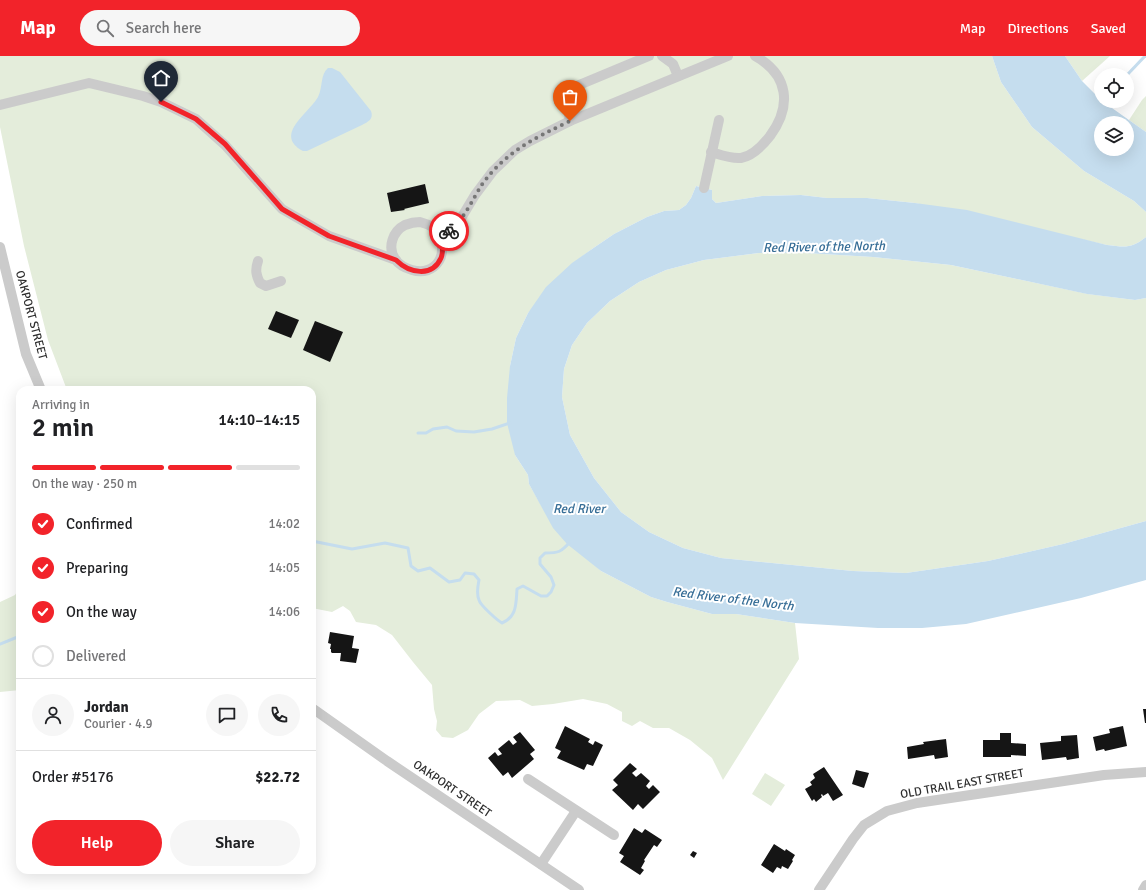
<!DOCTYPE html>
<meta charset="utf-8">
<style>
:root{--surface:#fff;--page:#f6f6f6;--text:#202124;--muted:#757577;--line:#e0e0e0;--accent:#f2232a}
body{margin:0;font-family:Signika,sans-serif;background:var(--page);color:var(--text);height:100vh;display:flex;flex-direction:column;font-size:15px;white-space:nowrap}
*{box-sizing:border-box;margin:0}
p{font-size:13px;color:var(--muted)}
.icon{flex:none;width:22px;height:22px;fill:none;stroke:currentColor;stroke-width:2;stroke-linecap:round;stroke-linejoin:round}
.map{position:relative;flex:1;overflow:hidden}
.sheet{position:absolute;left:16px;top:330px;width:300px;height:488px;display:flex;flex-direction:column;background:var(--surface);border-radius:12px;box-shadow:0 4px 16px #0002}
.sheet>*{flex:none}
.controls{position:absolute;left:1094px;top:12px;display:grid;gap:8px}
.controls a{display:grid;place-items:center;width:40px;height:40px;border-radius:50%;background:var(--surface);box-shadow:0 4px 16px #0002;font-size:20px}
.pin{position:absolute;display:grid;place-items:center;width:34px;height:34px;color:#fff;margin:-41px -17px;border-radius:50% 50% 50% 0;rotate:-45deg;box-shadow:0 0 4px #0007}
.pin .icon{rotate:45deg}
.courier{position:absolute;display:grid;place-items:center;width:40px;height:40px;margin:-20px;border:3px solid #f2232a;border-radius:50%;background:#fff;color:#222;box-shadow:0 1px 5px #0007}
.summary em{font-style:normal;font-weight:600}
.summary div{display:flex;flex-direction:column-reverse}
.summary{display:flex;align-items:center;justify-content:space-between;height:68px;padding:0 16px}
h1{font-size:26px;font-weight:600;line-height:30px}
.bar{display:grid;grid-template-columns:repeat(4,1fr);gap:6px 4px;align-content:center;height:48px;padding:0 16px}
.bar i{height:5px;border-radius:3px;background:var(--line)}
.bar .active{background:var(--accent)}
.bar p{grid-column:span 4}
.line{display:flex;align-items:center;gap:10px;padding:0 16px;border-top:1px solid var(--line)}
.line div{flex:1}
.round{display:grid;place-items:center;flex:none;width:42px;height:42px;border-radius:21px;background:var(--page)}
ol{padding:0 16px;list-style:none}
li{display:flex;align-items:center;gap:12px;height:44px}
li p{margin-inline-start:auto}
li .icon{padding:4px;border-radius:50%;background:var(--accent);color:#fff;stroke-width:4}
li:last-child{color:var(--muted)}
li i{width:22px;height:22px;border:2px solid var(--line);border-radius:50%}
.primary-button{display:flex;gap:8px;margin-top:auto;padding:8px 16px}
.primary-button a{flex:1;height:46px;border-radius:24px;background:var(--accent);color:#fff;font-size:16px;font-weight:600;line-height:46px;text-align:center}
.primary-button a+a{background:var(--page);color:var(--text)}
header{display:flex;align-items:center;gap:24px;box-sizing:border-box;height:56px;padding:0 20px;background:var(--accent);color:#fff}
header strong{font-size:19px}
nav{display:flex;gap:22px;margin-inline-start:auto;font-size:14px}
.search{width:280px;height:36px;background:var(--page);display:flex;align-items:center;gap:10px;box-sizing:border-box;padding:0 14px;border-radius:22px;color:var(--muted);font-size:15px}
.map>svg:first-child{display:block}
.green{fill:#e4eddb}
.water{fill:#c5ddee;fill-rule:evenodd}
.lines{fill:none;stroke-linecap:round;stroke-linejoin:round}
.stream{stroke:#c5ddee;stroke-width:3}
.building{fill:#151515}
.minor{stroke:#cbcbcb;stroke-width:10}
.done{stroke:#777;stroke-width:4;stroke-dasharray:0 7.2}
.route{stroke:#f2232a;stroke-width:5}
.labels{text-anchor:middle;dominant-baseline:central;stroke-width:4;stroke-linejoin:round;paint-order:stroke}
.street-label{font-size:12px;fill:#2e2e2e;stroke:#fff}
.water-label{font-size:13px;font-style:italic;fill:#366d96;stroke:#fff}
</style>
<header>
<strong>Map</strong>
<div class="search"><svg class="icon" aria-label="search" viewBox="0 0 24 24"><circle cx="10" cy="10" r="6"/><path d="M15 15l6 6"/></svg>Search here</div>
<nav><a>Map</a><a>Directions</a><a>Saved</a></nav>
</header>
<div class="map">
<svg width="1146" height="834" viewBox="0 0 1146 834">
<rect width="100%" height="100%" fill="#fff"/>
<g class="green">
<path d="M0,0H992L1001,26L1032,71L1084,115L1134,145L1146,156V181C1131,193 1125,191 1107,189L915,147L867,142H827L801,139L762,140L716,147L712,143V134L696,130L691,142L686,149L679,154L664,155L647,161L614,178L592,193L572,208L528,257L516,282L510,310L515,399L528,419L529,428L554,472L601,515L651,541L667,546L712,558H736L795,567L799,603L723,724L712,702L690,684L669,672H653L640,665L632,670L622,665V656L607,648L583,643L553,648L532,650L520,644L496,645L479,658L468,674L453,682L442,681L436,674L437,665L434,653L432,629L413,606L392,579L376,569L356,566L350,555L343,550L332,556L312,552V334H67L48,284L24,190L0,71Z"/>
<path d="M1065,0H1110L1082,25Z"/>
<path d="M1146,40V76L1129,64L1142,44Z"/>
<path d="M759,197H806L873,201L951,209L1088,238L1135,244L1146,242V465L1063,488L988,505L906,517L853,515L721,502L683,492L649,476L621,456L594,422L570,379L562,341L564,313L572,289L587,267L610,245L639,226L666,214L704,204Z"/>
<path d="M20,531V634L0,636V546L15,539Z"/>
<path d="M765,717L785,729L771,750L752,738Z"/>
</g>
<g class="water">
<path d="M992,0H1065L1082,25L1101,44V45H1102L1146,76V156L1134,145L1084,115L1032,71L1001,26ZM1101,67H1127V93H1101Z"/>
<path d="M328,12H332L340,16L371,55C374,63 368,66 362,69L307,95H303C273,79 309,57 318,41C323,31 320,19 328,12Z"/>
<path d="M696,130L712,134V143L716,147L762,140L801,139L827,142H867L915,147L967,154L1107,189C1125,191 1131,193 1146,181V242L1135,244L1087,238L951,209L873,201L806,197H759L704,204L666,214L639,226L610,245L587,267L572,289L564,313L562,341L570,379L594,422L621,456L649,476L683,492L721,502L853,515L906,517L988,505L1063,488L1146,465V524L1081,542L966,568L922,572H878L795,567L736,558H712L667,546L651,541L601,515L567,488L553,472L529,428L528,419L515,399L507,367V342L510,310L516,282L528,257L546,231L572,207L592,193L614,178L647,161L664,155L679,154L686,149L691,142Z"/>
</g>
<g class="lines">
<g class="stream">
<path d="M1127,19L1145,0"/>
<path d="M418,377H426L433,373L447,371L456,375L474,376L492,373L510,367"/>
<path d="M312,485L352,493L385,487L408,492L411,510L418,515L430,512L449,526L460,524L465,517L474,518L479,524C478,530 476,537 479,544C480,549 497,564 502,567C517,561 516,547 517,533L523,530L541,540H547L551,536L554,529L551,521L540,508V502L545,497C559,497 561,496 570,486"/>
<path d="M0,588L20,580"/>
</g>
</g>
<g class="building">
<path d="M425,128L429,147L404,153L405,154L391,156L387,137Z"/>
<path d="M276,255L299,264L291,282L268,273Z"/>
<path d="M315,265L343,276L330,306L303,294Z"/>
<path d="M330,576L354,580L352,592L359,593L356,607L340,605L341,597H332L331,596V593H330L331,588L328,587Z"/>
<path d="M1143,653H1146V667H1145Z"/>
<path d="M565,670L590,683L588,686L593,689L595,685L603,689L593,710L587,708L584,714L557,702L561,695L555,692Z"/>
<path d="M1123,670L1127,690L1105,695L1104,693L1096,695L1093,681L1110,677L1109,673Z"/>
<path d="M520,676L535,694L530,698L534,703L512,722L508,716L503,720L488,702L495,696L498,700L502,698L498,693L509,684L513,689L517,686L513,681Z"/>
<path d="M1000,677H1011V687L1026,688V700L1011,699V701H983V684H1000Z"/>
<path d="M1077,679L1079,702L1067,704L1066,701L1042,704L1040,687L1061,685V680Z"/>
<path d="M946,683L948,701L935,703L934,699L908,703L907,691L924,688L923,686Z"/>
<path d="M630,707L637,713L632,717L636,721L641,717L650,725L646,730L649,733L653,729L660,736L643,753L638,748L633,754L612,734L618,729L613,724Z"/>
<path d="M824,711L843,739L833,745L828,737L823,740L822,738L821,739L822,741L816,746L814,743L812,745L805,733L812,729L810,726L815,722L813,718Z"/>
<path d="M856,714L869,717L864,732L852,728Z"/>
<path d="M634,772L642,777L645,773L662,784L657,791L654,789L644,804L645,805L641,812L644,814L640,819L620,806L624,800L619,797Z"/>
<path d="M774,788L785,795L786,793L795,799L792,804L793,805L788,813L782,810L781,813L777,811L773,817L761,809Z"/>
<path d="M693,795L697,797L694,802L690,799Z"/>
</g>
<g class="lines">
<g class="minor">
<path d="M662,0L673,8L678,20"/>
<path d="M0,49L89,27L143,40L161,46L196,63L225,89L282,153L329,180L396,204"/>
<path d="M570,65L567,43L571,34L579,29L649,0"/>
<path d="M711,96C721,99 731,103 741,102C753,100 763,89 770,80C792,50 789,19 755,0"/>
<path d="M704,132L719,64"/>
<path d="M420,166C428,168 439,173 442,182C443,184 442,188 442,191C443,208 429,219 412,214C405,212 399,209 395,203C387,191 393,175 405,169C410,167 415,166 420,166Z"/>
<path d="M442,181L453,172L460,164L475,139L493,115L515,94L530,85L570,65L728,0"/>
<path d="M0,191L26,298L41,334"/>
<path d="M258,205C255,214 256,219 260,227L266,230L281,225"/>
<path d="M312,652L387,705L579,834"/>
<path d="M528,723L614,779"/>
<path d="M541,808L576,755"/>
<path d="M819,834L853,783L864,769L887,755L917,747L1104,719L1146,716"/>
<path d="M1143,834L1146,829"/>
</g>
</g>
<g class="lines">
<path class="done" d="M449,175C464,164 473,142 483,127C507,95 535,82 570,65"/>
<path class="route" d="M161,46L196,63L225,88L282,153L329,180L396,204C409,217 432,222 441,202C444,195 442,188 442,181L449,175"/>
</g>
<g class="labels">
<g class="street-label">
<text transform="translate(31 259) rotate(75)">OAKPORT STREET</text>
<text transform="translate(962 728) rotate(-10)">OLD TRAIL EAST STREET</text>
<text transform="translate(452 733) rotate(34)">OAKPORT STREET</text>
</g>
<g class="water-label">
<text transform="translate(824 191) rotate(-1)">Red River of the North</text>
<text x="579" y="453">Red River</text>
<text transform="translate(733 543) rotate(7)">Red River of the North</text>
</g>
</g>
</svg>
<div class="controls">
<a><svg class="icon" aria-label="locate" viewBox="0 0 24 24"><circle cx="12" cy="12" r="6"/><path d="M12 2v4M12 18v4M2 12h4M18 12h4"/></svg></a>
<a><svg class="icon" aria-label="layers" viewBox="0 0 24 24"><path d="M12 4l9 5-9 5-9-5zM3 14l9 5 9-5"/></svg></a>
</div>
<div class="pin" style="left:570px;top:65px;background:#ea580c"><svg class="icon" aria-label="bag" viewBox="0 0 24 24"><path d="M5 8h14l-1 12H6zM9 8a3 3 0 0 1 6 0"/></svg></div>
<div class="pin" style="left:161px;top:46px;background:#1f2937"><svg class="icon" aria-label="home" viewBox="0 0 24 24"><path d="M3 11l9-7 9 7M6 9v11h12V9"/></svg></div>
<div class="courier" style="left:449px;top:175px"><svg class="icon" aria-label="bike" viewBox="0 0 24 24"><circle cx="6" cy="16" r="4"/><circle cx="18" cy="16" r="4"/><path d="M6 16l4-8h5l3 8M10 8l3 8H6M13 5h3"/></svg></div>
<section class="sheet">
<div class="summary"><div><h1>2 min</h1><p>Arriving in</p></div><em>14:10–14:15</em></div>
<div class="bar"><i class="active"></i><i class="active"></i><i class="active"></i><i></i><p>On the way · 250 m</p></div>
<ol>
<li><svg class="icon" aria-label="check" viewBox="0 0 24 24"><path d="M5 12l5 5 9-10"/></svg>Confirmed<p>14:02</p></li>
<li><svg class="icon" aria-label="check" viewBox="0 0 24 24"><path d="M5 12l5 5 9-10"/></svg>Preparing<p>14:05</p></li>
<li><svg class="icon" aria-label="check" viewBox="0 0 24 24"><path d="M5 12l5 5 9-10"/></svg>On the way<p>14:06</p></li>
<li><i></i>Delivered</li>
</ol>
<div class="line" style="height:72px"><a class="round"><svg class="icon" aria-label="person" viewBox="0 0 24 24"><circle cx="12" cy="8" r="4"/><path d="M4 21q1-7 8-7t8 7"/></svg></a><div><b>Jordan</b><p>Courier · 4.9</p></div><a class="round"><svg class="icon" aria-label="chat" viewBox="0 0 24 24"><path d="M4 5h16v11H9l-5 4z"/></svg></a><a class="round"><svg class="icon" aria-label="phone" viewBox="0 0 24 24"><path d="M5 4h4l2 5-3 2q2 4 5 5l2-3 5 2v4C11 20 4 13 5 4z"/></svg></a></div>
<div class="line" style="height:52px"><div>Order #5176</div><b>$22.72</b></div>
<div class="primary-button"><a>Help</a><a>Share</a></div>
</section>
</div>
